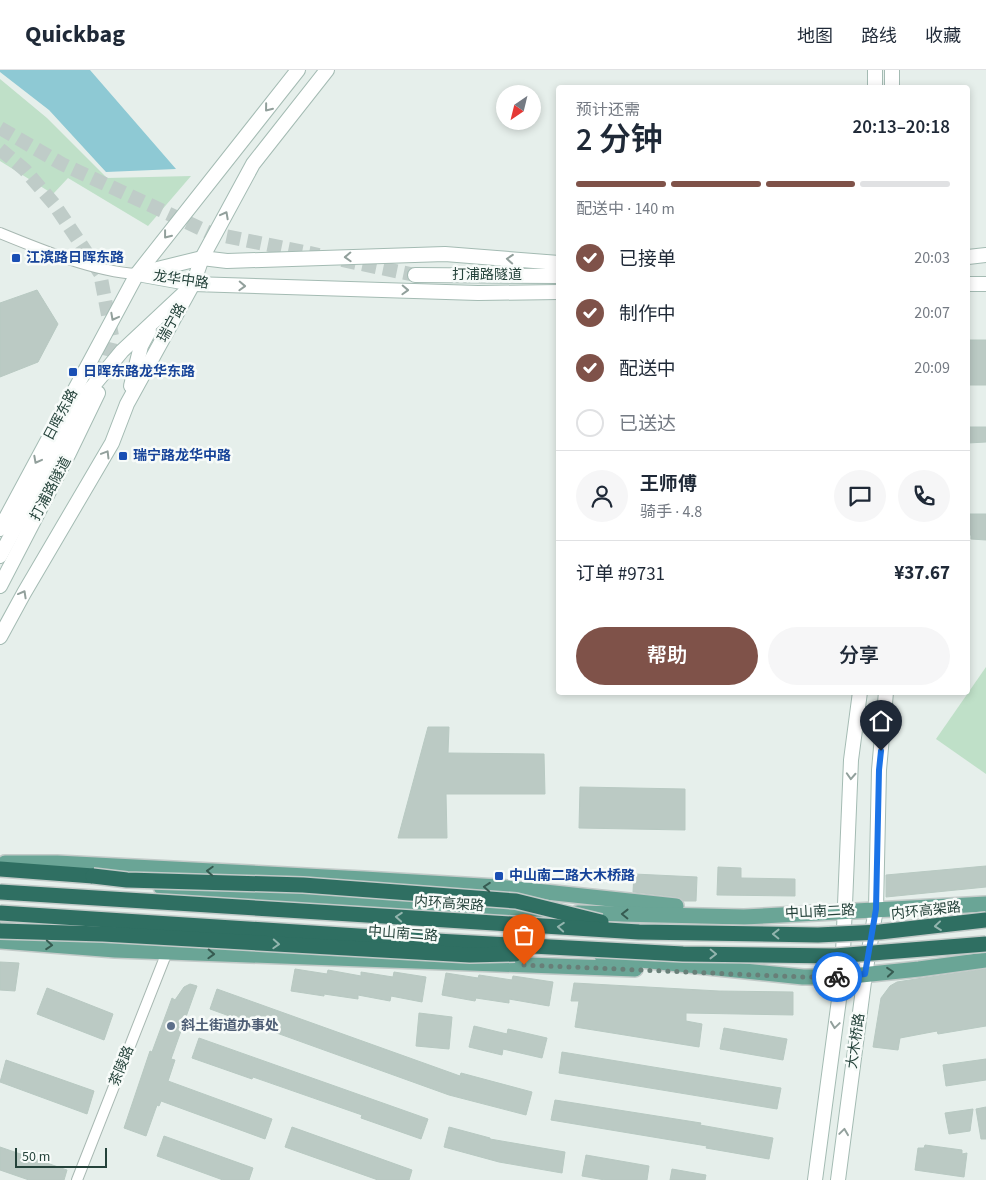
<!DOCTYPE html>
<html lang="zh">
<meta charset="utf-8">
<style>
:root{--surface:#fff;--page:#f6f6f7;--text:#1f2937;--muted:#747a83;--line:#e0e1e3;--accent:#7f5249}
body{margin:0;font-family:"Source Sans 3","Noto Sans SC",sans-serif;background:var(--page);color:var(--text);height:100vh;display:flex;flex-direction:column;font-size:19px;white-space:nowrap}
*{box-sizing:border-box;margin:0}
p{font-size:16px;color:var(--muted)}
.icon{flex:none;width:28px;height:28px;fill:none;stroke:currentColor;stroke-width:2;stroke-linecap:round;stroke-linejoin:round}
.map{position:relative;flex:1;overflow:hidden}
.sheet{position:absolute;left:556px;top:15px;width:414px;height:610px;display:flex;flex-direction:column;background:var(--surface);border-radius:5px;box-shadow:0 2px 8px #0003}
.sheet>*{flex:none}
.needle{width:32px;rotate:215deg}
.buttons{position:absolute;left:496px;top:15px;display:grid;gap:10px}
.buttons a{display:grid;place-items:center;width:45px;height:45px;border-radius:50%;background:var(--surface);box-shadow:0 2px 8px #0003;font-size:25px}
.scale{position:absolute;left:15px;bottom:12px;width:92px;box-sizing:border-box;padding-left:5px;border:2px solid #24423a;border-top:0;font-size:14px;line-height:18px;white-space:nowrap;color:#24423a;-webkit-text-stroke:4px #f7fbf9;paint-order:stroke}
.pin{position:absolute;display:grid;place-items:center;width:42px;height:42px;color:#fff;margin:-51px -21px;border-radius:50% 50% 50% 0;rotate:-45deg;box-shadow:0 0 5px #0007}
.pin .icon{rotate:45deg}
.courier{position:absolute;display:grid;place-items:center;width:50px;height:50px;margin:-25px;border:4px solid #1a73e8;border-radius:50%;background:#fff;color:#222;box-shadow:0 1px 6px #0007}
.head em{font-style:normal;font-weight:600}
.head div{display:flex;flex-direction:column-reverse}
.head{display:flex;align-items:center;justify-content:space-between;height:85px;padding:0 20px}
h1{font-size:32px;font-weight:600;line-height:38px}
.bar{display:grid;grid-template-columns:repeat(4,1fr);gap:8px 5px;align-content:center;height:60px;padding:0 20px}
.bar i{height:6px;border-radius:4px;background:var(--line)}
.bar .current{background:var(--accent)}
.bar p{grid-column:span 4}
.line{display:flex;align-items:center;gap:12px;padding:0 20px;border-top:1px solid var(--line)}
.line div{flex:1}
.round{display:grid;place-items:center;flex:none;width:52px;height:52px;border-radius:26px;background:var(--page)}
ol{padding:0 20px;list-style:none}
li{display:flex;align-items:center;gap:15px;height:55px}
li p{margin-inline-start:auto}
li .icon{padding:5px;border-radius:50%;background:var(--accent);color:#fff;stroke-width:4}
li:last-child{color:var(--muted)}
li i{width:28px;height:28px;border:2px solid var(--line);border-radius:50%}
.button{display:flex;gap:10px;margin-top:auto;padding:10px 20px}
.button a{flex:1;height:58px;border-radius:30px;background:var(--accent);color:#fff;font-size:20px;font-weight:600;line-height:58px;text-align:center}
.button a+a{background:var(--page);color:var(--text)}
header{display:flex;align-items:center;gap:30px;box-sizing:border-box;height:70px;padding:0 25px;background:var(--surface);border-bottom:1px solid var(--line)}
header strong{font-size:24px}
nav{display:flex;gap:28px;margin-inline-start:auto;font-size:18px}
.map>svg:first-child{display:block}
.green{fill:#bfe0c8}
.water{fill:#8ec9d4}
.building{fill:#bbcac4;stroke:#b8c9c2}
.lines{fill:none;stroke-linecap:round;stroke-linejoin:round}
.secondary-tunnel{stroke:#bfccc8;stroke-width:14;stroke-dasharray:14 7;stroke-linecap:butt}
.street-casing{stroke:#a8b8b2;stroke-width:12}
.secondary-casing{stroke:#a4bbb3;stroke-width:16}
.primary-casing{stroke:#c2cac8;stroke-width:18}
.highway-casing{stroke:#c2cac8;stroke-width:18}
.street{stroke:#fff;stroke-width:10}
.secondary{stroke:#fff;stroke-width:14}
.primary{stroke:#6aa596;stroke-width:15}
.highway{stroke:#2f6f62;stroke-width:15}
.highway-bridge-casing{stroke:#c2cac8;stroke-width:18;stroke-linecap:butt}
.highway-bridge{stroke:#2f6f62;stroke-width:15}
.oneway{stroke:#92a09c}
.oneway2{stroke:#365b51}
.oneway3{stroke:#93b5ae}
.done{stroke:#687f78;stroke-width:5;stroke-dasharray:0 9}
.route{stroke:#1a73e8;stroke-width:6}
.transit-dot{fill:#1a4fb4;stroke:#f7fbf9;stroke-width:2}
.service-dot{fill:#5c6f8a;stroke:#f7fbf9;stroke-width:2}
.labels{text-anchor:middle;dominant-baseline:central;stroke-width:5;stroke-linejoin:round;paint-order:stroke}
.transit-label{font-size:14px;font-weight:bold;fill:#164399;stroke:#f7fbf9;text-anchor:start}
.street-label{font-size:14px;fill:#24423a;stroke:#f7fbf9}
.service-label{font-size:14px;font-weight:bold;fill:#4e5e75;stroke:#f7fbf9;text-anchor:start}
</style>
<header>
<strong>Quickbag</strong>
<nav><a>地图</a><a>路线</a><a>收藏</a></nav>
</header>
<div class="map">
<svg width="986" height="1110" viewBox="0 0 986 1110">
<rect width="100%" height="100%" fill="#e6efeb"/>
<g class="green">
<path d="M0,9L47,48L107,108L191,106L148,156L68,108L53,124L0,91Z"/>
<path d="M986,597V704L936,669Z"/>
</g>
<path class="water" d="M0,0H90L176,99L106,102L49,40L0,2Z"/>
<g class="building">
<path d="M37,220L58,254L38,292L0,307V233Z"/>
<rect x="968" y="270" width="18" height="45"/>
<path d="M968,357H986V372L968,373Z"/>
<path d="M968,444H986V470L971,469V465H968Z"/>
<path d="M428,657H449L448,683L544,684L545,724H446L447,768H398Z"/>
<path d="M580,717L685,719V760L579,758Z"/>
<path d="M986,796V817L886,827V805Z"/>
<path d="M718,797L741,798V808L795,809V826L717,825Z"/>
<path d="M634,804L697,807L696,831H683L677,827L633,822Z"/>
<path d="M0,892L19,893L15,921L0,920Z"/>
<path d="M295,899L327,904L328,900L361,906V902L393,907L394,902L426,907L422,932L391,926L390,931L358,925V929L324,924V926L291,921Z"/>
<path d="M986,899V956L938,964L937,961L900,968L898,980L873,977L881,928L890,916L897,912L916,909Z"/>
<path d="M446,903L478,908L479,905L512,910L513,906L553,912L549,936L509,929V933L476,928L475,931L442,925Z"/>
<path d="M574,913L719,921L793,922V945L686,943V951L702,954L699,977L575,957L579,931H571Z"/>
<path d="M190,914L197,916L171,989L175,990L168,1011L272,1049L265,1069L161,1031L159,1036L157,1035L146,1066L124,1058L150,981L152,982L172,928L175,930L184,917Z"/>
<path d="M47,918L113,944L104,970L37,944Z"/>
<path d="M217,919L460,1006L461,1003L532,1022L526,1045L449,1025L210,939Z"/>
<path d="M419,943L452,947L449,979L416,976Z"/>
<path d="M474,956L507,964L508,959L547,968L542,988L503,979L502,985L469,977Z"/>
<path d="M724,958L787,969L783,990L720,979Z"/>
<path d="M199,968L428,1049L421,1069L361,1048L362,1045L253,1007L252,1009L192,988Z"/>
<path d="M562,982L781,1018L777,1039L559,1003Z"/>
<path d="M986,989V1010L946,1016L943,995Z"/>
<path d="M6,990L94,1021L87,1044L0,1012Z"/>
<path d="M555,1030L701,1053L700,1055L773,1068L769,1089L706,1078L707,1076L551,1050Z"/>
<path d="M986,1037V1069H981L976,1039Z"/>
<path d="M973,1039L970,1061L949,1064L945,1043Z"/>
<path d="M292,1057L412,1100L409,1110H378L285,1077Z"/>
<path d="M449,1057L490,1068V1069L565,1082L562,1103L499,1092L444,1077Z"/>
<path d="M164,1066L253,1098L249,1110H223L157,1086Z"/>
<path d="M925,1075L962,1080V1084L967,1083L964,1107L915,1100L918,1078H924Z"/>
<path d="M0,1077L67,1100L64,1110H29L0,1100Z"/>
<path d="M586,1085L649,1096L647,1110H605L582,1106Z"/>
<path d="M672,1099L706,1105L705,1110H670Z"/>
</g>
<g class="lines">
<g class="secondary-tunnel">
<path d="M0,58L62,94L210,163L319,185"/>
<path d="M0,79L25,100L54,134L100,203L112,266L103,305"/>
<path d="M342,190L415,205"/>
</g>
<g class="street-casing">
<g id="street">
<path d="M0,163C39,179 95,202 137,204"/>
<path d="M77,1110L167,882"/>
</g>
</g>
<g class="secondary-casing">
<g id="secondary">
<path d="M875,18V0"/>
<path d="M892,18V0"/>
<path d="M968,187L986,185"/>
<path d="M137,204L202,188L227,191L445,184L559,193"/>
<path d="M143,205L193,214L478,223L559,222"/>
<path d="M415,205L559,206"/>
<path d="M968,214H986"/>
<path d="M131,316L141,276L149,261"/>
<path d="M0,459L137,204L298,0"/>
<path d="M0,486L88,322L122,281L184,223"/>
<path d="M0,516L69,383L98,323"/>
<path d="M0,567L24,523L112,373L127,334L193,214L202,188L253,94L327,0"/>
<path d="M815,1110L842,907L851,690L860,622"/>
<path d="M838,1110L865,904L876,839L879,700L886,622"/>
</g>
</g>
<g class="primary-casing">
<g id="primary">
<path d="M5,793H57L364,809L498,817L676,836"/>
<path d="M161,817C290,830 420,840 550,843"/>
<path d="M578,843L744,847L986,834"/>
<path d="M0,851L43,853"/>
<path d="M0,871L115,880L635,899"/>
<path d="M602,886L803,907H842L919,899L986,890"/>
</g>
</g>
<g class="highway-casing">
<path id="highway" d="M0,799L93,806"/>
</g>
<use href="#street" class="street"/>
<use href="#secondary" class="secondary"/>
<use href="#primary" class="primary"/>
<use href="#highway" class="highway"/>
<g class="highway-bridge-casing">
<g id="highway-bridge">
<path d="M93,806L127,810L303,815L516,831L601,852"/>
<path d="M0,822L639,862L818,865L880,862L986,850"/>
<path d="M0,843L436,871L683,884L835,886L986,874"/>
<path d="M0,861L103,864L470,885L515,884"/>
</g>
</g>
<use href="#highway-bridge" class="highway-bridge"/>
</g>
<defs><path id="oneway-chevron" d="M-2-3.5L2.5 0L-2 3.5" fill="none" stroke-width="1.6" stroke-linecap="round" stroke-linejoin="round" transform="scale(1.25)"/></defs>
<g class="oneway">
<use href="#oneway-chevron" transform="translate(268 38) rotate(129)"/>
<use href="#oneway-chevron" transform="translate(225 145) rotate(-62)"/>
<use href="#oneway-chevron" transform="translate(167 165) rotate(128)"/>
<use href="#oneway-chevron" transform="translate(348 187) rotate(178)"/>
<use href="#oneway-chevron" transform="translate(510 189) rotate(-176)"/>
<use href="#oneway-chevron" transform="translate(242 216) rotate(2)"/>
<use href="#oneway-chevron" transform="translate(405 220) rotate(2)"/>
<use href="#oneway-chevron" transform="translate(114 247) rotate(118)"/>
<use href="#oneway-chevron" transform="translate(106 384) rotate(-59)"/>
<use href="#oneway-chevron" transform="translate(37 390) rotate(118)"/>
<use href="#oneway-chevron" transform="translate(23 524) rotate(-61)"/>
<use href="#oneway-chevron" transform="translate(851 706) rotate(93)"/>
<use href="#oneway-chevron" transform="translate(835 955) rotate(98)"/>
<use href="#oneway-chevron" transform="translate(844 1062) rotate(-82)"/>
</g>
<g class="oneway2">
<use href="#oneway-chevron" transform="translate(210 801) rotate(-177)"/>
<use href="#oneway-chevron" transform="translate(487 817) rotate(-176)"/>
<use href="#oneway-chevron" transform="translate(625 844) rotate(-179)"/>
<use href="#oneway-chevron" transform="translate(49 875) rotate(4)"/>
<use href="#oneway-chevron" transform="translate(211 884) rotate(2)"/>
<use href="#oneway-chevron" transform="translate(890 902) rotate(-5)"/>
</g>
<g class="oneway3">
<use href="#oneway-chevron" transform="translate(399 847) rotate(-176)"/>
<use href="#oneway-chevron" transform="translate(938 856) rotate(174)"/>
<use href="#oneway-chevron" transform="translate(561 857) rotate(-176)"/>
<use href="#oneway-chevron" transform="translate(776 864) rotate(-179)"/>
<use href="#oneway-chevron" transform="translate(276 874) rotate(3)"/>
<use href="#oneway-chevron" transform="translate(713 884) rotate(1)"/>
</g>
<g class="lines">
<path class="done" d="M524,895L803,907H837"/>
<path class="route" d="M837,907L865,904L876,839L879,700L881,681"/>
</g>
<g class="transit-dot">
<rect x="11" y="183" width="10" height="10" rx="2.5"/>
<rect x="68" y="297" width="10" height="10" rx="2.5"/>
<rect x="118" y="381" width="10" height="10" rx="2.5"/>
<rect x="494" y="801" width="10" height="10" rx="2.5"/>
</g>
<circle class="service-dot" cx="171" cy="956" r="5"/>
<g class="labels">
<g class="transit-label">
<text x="26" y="188">江滨路日晖东路</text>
<text x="83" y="302">日晖东路龙华东路</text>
<text x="133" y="386">瑞宁路龙华中路</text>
<text x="509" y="806">中山南二路大木桥路</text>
</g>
<g class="street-label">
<text x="487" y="205">打浦路隧道</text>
<text transform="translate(181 210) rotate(8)">龙华中路</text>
<text transform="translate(172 253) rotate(-61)">瑞宁路</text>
<text transform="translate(61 345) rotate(-62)">日晖东路</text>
<text transform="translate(51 419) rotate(-62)">打浦路隧道</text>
<text transform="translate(449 834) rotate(4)">内环高架路</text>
<text transform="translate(926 841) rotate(-6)">内环高架路</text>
<text transform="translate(820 842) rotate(-3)">中山南二路</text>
<text transform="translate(403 864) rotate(4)">中山南二路</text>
<text transform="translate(856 971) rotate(-82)">大木桥路</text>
<text transform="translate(122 996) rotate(-68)">茶陵路</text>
</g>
<g class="service-label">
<text x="181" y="956">斜土街道办事处</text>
</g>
</g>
</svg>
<div class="buttons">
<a><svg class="needle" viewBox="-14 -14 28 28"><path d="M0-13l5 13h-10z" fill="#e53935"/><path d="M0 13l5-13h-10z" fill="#747a83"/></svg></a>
</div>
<div class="scale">50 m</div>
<div class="pin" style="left:524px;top:895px;background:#ea580c"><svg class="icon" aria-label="bag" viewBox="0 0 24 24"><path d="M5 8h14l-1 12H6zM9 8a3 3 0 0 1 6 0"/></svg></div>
<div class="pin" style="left:881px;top:681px;background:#1f2937"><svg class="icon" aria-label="home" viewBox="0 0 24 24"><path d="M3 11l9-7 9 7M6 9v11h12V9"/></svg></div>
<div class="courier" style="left:837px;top:907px"><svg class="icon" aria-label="bike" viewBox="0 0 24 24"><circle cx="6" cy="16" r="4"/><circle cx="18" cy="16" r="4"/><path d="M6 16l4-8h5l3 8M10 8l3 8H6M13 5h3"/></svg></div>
<section class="sheet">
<div class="head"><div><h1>2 分钟</h1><p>预计还需</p></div><em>20:13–20:18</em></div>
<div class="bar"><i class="current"></i><i class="current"></i><i class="current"></i><i></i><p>配送中 · 140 m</p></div>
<ol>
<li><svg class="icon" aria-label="check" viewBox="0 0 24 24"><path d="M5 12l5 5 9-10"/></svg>已接单<p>20:03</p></li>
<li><svg class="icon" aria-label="check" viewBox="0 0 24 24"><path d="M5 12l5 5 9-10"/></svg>制作中<p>20:07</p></li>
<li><svg class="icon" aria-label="check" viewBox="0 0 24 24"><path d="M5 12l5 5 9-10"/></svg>配送中<p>20:09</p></li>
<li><i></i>已送达</li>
</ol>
<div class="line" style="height:90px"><a class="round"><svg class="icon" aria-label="person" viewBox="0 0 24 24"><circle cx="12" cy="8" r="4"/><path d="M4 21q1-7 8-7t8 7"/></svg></a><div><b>王师傅</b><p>骑手 · 4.8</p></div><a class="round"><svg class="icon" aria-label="chat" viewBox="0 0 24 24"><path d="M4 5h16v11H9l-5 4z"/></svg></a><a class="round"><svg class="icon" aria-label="phone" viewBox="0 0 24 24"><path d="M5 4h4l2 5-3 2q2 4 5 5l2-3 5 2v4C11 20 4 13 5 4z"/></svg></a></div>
<div class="line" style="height:65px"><div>订单 #9731</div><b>¥37.67</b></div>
<div class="button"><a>帮助</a><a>分享</a></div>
</section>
</div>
